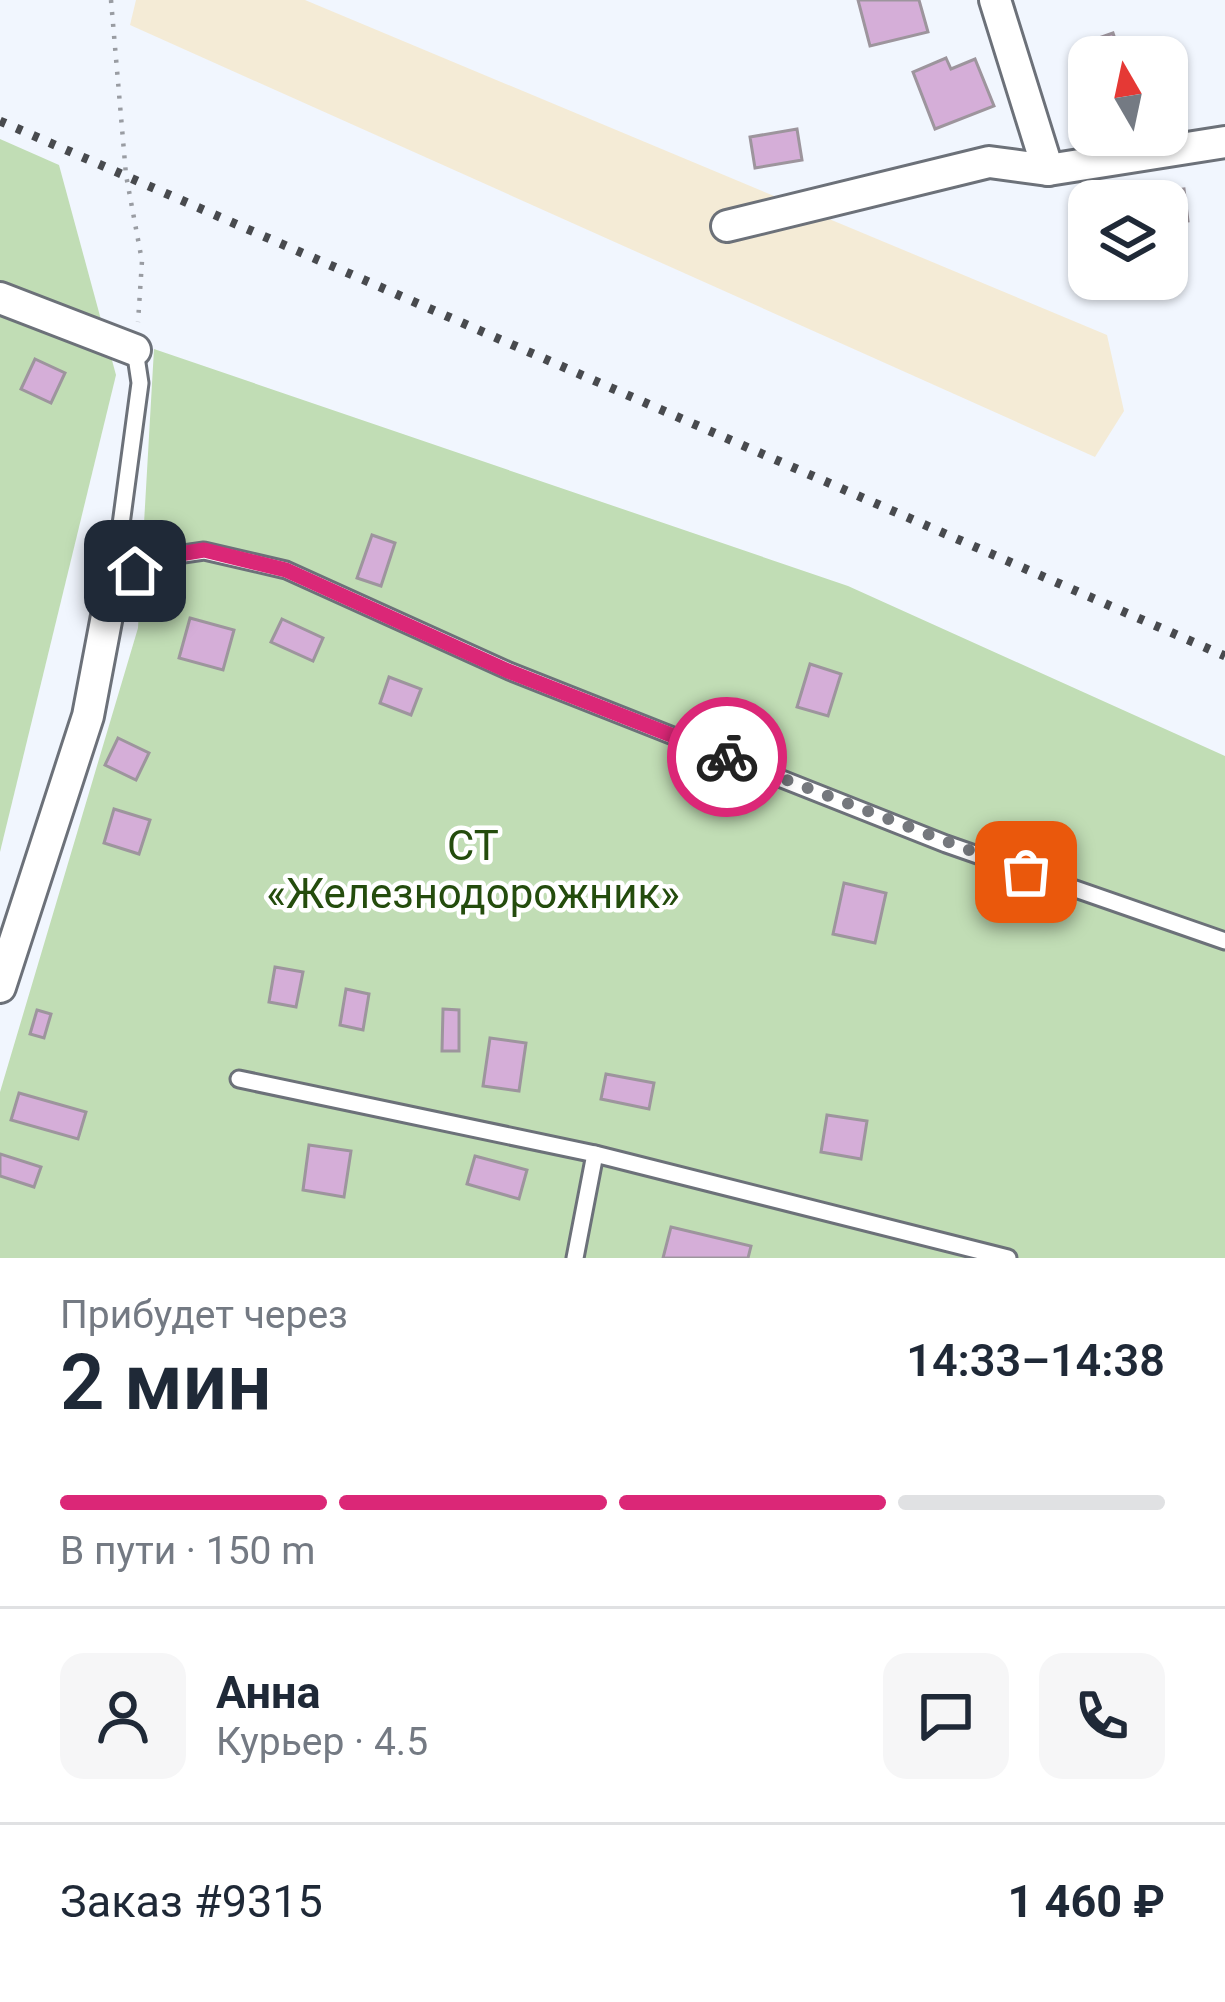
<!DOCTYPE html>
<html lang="ru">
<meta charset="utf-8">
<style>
:root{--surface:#fff;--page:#f6f6f7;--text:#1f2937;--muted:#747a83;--line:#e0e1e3;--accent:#db2777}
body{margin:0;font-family:Roboto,sans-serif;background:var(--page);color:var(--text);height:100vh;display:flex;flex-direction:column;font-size:45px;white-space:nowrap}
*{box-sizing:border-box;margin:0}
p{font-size:39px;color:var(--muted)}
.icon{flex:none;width:66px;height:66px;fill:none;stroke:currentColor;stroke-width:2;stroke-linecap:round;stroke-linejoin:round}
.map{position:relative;height:1258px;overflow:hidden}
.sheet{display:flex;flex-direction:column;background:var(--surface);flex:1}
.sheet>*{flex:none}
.needle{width:78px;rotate:351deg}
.tools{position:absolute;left:1068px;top:36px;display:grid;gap:24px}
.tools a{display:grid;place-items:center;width:120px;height:120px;border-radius:24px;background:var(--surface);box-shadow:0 3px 9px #0004;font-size:60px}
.pin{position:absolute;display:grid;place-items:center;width:102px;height:102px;color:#fff;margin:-51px;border-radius:24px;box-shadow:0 6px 18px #0006}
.courier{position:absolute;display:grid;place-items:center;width:120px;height:120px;margin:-60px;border:9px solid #db2777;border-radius:50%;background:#fff;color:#222;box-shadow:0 3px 15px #0007}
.overview em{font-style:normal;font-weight:600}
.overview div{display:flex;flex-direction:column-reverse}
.overview{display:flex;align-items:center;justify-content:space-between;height:204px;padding:0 60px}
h1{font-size:78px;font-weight:600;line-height:90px}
.bar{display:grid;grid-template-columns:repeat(4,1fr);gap:18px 12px;align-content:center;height:144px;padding:0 60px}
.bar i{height:15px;border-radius:9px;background:var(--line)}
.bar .active{background:var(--accent)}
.bar p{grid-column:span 4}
.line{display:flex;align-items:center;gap:30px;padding:0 60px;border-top:3px solid var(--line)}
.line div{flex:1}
.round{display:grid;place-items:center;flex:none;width:126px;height:126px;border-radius:24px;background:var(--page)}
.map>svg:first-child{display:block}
.industrial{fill:#f4ebd6}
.green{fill:#c1ddb5}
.building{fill:#d5aed8;stroke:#9d959d;stroke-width:3}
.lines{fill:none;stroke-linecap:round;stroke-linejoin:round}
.lane-casing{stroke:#6c7179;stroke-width:21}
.street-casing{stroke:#6c7179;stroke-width:36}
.path{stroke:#999ca2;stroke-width:4.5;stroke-dasharray:3 9;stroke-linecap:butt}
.lane{stroke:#fff;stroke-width:15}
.street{stroke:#fff;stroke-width:30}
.rail{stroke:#484a4e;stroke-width:9;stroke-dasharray:6 12;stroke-linecap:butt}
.done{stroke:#75787d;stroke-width:12;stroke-dasharray:0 21.6}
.route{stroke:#db2777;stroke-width:15}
.labels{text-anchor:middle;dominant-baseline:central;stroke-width:9;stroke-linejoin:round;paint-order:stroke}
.park-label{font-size:42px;fill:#244c0d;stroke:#fff}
</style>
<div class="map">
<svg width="1225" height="1258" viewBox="0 0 1225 1258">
<rect width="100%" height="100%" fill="#f1f6fe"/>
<path class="industrial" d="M136,0H305L1107,335L1124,411L1095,457L130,25Z"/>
<g class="green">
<path d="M0,139L59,165L116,375L0,852Z"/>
<path d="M154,349L848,586L1225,756V1258H0V1092L138,628Z"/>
</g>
<g class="building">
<path d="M858,0H919L928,32L870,46Z"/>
<path d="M1113,33L1121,57H1089V75L1079,45Z"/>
<path d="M946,58L951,69L975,59L994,106L935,129L913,72Z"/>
<path d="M797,129L802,160L755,168L750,137Z"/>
<path d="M1184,189L1188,221L1167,224V201H1121V197Z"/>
<path d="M35,359L65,373L51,403L21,389Z"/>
<path d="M372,535L395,543L381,586L357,578Z"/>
<path d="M190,618L234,630L223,670L179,658Z"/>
<path d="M282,619L323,638L313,661L271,642Z"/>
<path d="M810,664L841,674L828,716L797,707Z"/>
<path d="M389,677L421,689L411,715L380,703Z"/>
<path d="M118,738L149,753L136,780L105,765Z"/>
<path d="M114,809L150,820L139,854L104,843Z"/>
<path d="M844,883L886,893L875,943L833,934Z"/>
<path d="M275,967L303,972L296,1007L269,1002Z"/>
<path d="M346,989L369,994L363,1030L340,1025Z"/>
<path d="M443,1009L459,1010V1051H442Z"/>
<path d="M37,1010L51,1014L44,1038L30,1034Z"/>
<path d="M490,1038L526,1043L519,1091L483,1086Z"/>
<path d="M606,1074L654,1083L649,1109L601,1099Z"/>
<path d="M19,1093L86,1112L78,1139L11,1120Z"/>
<path d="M827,1115L867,1121L861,1159L821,1152Z"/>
<path d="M309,1145L351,1151L344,1197L303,1190Z"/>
<path d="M0,1154L41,1167L34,1187L0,1176Z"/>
<path d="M475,1156L527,1170L519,1199L467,1184Z"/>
<path d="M671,1227L751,1246L748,1258H663Z"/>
</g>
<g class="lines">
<g class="lane-casing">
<g id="lane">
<path d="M113,584L156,558L204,551L286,570L509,671L946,844L1225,941"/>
<path d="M113,584L140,383L135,350"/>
<path d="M239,1079L595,1154L1008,1258"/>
<path d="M575,1258L595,1154"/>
</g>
</g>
<g class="street-casing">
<g id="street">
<path d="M995,0L1048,170"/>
<path d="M727,226L989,162L1048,170L1225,142"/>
<path d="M0,298L135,350"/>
<path d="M0,987L88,716L113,584"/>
</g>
</g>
<path class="path" d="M111,0L126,175L142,261L138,322"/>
<use href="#lane" class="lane"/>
<use href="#street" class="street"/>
<path class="rail" d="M0,121L1225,656"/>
</g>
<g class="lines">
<path class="done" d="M727,757L1026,872"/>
<path class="route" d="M135,571L156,558L204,550L286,570L508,671L727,757"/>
</g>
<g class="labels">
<g class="park-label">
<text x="473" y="845">СТ<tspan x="473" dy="48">«Железнодорожник»</tspan></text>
</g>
</g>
</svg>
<div class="tools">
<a><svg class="needle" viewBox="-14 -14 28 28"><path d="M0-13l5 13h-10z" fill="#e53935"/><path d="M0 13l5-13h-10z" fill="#747a83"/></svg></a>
<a><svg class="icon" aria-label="layers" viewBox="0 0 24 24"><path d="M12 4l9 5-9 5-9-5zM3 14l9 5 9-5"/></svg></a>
</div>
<div class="pin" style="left:1026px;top:872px;background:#ea580c"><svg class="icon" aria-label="bag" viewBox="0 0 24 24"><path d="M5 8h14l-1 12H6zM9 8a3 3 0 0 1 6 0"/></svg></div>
<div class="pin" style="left:135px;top:571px;background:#1f2937"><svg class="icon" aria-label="home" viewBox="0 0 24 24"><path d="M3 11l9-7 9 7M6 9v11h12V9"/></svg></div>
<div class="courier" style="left:727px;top:757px"><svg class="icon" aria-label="bike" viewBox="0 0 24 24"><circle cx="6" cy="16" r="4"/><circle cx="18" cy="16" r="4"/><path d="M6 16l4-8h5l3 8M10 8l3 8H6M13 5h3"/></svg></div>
</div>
<section class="sheet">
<div class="overview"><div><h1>2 мин</h1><p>Прибудет через</p></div><em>14:33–14:38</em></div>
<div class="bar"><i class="active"></i><i class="active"></i><i class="active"></i><i></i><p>В пути · 150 m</p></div>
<div class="line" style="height:216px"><a class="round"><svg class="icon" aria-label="person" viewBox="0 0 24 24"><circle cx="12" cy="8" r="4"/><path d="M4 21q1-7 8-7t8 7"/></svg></a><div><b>Анна</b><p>Курьер · 4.5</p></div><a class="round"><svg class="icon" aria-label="chat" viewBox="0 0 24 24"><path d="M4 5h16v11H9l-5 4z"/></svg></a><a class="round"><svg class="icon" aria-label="phone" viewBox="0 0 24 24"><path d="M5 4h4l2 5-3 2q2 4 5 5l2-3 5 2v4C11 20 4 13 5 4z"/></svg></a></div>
<div class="line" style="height:156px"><div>Заказ #9315</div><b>1 460 ₽</b></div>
</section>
